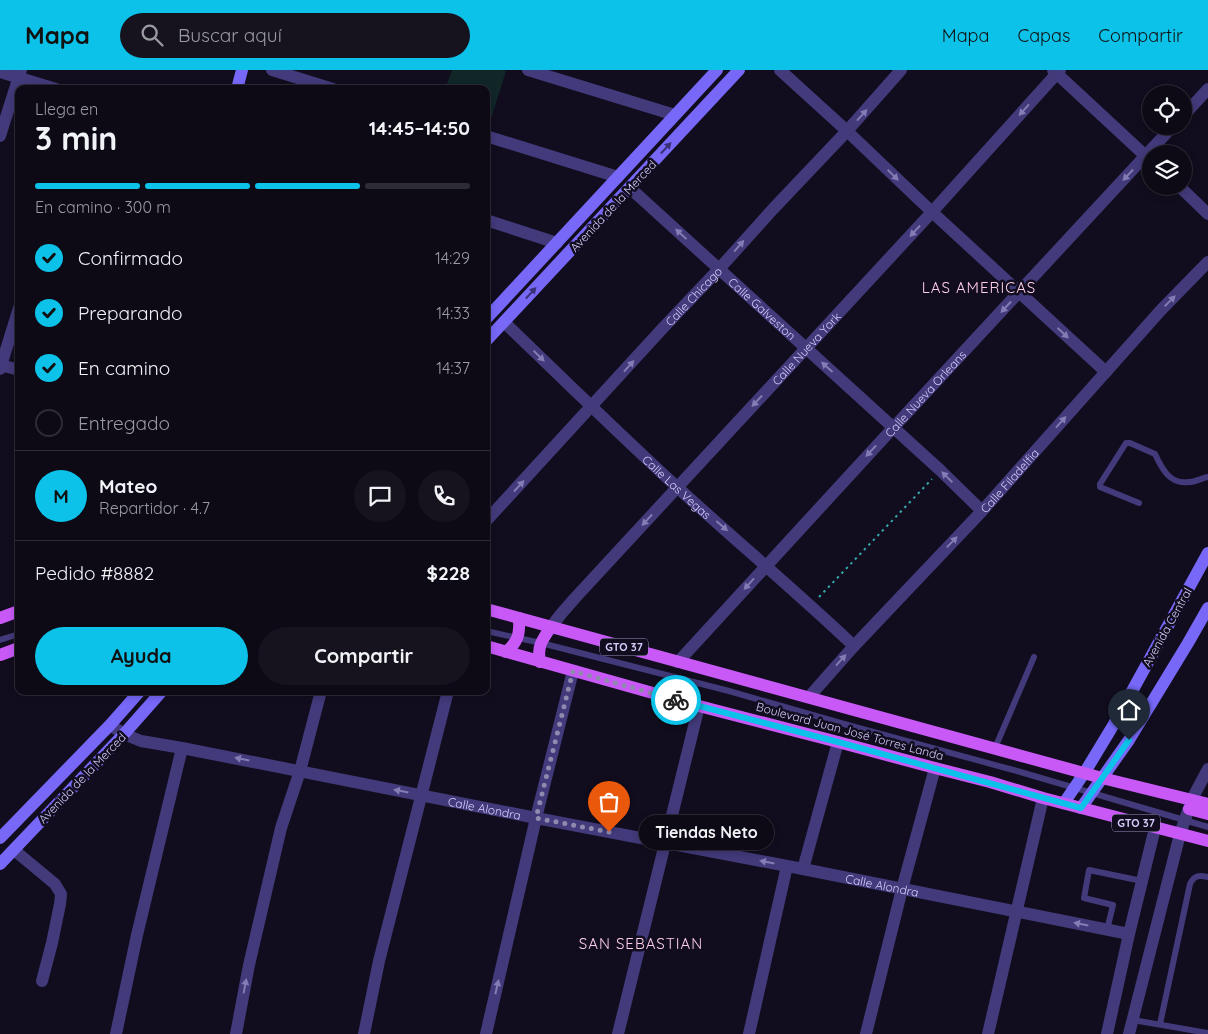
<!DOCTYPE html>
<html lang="es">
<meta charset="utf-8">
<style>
:root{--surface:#0d0a16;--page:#16131f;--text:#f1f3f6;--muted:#9a9aa1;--line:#2d2b35;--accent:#0cc2e9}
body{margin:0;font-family:Quicksand,sans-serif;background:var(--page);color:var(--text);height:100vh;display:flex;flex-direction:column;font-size:19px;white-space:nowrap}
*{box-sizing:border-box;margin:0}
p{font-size:16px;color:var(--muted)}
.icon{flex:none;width:28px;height:28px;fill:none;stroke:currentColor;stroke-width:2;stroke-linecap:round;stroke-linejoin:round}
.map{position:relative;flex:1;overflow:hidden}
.drawer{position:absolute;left:15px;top:15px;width:475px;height:610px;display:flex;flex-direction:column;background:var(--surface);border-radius:10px;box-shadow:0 2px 8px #0003,0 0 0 1px var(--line)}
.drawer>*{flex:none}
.fabs{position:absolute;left:1142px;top:15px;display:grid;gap:10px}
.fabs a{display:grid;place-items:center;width:50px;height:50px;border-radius:50%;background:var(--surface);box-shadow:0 2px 8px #0003,0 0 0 1px var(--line);font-size:25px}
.pin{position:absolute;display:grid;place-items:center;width:42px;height:42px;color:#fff;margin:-51px -21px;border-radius:50% 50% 50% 0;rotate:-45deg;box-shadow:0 0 5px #0007}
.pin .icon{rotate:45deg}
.courier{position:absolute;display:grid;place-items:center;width:50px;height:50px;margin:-25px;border:4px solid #0cc2e9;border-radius:50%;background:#fff;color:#222;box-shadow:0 1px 6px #0007}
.bubble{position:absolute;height:35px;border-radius:18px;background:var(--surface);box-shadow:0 2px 8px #0003,0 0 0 1px var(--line);font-size:16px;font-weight:800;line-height:35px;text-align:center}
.head em{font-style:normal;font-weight:800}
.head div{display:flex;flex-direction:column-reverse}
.head{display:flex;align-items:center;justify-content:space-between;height:85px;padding:0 20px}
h1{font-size:32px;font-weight:800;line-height:38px}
.bar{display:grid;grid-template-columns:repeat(4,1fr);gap:8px 5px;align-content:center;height:60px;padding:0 20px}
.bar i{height:6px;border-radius:4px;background:var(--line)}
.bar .selected{background:var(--accent)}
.bar p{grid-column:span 4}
.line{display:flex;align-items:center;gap:12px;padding:0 20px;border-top:1px solid var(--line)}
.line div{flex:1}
.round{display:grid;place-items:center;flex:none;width:52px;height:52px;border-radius:26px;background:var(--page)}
ol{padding:0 20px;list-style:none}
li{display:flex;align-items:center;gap:15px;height:55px}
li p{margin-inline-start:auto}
li .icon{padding:5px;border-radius:50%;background:var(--accent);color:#111;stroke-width:4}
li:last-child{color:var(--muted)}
li i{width:28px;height:28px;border:2px solid var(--line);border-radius:50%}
.action{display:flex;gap:10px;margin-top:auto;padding:10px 20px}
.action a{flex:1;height:58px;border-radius:30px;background:var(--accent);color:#111;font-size:20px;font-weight:800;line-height:58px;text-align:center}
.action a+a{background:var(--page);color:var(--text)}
header{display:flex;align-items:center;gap:30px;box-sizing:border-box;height:70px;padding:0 25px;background:var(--accent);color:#111}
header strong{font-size:24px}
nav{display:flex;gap:28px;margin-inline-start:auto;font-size:18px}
.search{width:350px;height:45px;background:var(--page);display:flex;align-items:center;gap:12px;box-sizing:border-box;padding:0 18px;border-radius:28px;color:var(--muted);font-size:19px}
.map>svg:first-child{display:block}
.green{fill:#102627}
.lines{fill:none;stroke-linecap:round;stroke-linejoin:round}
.path{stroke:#33a8aa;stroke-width:2;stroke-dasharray:2.5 4;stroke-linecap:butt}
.lane{stroke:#423a7a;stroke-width:6}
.street{stroke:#423a7a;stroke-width:12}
.secondary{stroke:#7768f8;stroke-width:12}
.primary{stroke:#c859f7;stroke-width:12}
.oneway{fill:#847cb4}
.oneway2{fill:#3a3175}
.done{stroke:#9089ae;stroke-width:5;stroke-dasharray:0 9}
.route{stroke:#0cc2e9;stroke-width:6}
.labels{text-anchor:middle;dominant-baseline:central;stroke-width:5;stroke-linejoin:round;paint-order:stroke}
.shield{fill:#110d1e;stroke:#9a93b9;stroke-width:1}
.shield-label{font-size:11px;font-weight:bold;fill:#d5ccfc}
.street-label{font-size:12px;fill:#d5ccfc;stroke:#110d1e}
.quarter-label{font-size:15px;letter-spacing:1px;fill:#fdcee8;stroke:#110d1e}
</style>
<header>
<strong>Mapa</strong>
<div class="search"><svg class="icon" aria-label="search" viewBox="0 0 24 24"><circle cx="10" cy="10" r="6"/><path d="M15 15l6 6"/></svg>Buscar aquí</div>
<nav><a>Mapa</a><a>Capas</a><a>Compartir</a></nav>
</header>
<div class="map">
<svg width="1208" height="964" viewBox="0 0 1208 964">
<rect width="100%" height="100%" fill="#110d1e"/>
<path class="green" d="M452,0H502L506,1L489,55L486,54V19H445Z"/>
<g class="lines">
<path class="path" d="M819,527L932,409"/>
<g class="lane">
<path d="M1139,433L1100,417V414L1126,373H1130L1155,384C1162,399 1170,415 1189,412C1195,412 1202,408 1208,407"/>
<path d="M486,561L541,573L729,621L844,654L1017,701L1208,757"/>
<path d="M0,570L19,564"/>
<path d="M995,678L1034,587"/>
<path d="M1107,860L1113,835L1084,828L1089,800L1142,811"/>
<path d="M1133,950L1208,963"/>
<path d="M1160,954L1190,814C1194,805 1200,805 1208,807"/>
</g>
<g class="street">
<path d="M272,0L333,19"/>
<path d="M528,0L675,45"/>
<path d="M780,0L847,61L932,142L1106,302"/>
<path d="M1053,0L1151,91"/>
<path d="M0,2L56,19"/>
<path d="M1184,45L1208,19"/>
<path d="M0,66L21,0"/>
<path d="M486,66L618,107"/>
<path d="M1179,116L1208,144"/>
<path id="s1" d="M630,118L940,400L982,441"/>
<path d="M486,150L557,173"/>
<path id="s2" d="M504,252C561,307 618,363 677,417C735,470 796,521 854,576"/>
<path d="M1,295L19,300"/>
<path d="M0,299L19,238"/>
<path id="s3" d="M486,451L662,259L719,199L773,139L847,61L901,0"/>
<path id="s4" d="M551,557L561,544L575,528L932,142L1060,0"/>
<path id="s5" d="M678,592L893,358L1173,56"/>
<path id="s6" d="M809,627L854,576L982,441L1161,240L1208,192"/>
<path id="s7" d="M110,655L124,664L141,671L182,678L536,748L803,799L1129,864"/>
<path d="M14,780L55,814L61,824L60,834L52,873L42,911"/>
<path d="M803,799L838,672"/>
<path d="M116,964L137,865L182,678"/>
<path d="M236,964L249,895L281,758L300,701L321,621"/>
<path d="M364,964L379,891L448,621"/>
<path d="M486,964L536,748L573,601"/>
<path d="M618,964L699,636"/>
<path d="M749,964L787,796"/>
<path d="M866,964L902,819L935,698"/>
<path d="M988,964L1043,728"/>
<path d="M1107,964L1129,864L1155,758"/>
<path d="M1129,964L1180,764L1192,729L1208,699"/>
</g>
<g class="secondary">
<path d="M237,19L242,0"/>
<path d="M486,249L717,0"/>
<path d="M486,271L739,0"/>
<path d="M1064,733L1085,702L1114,654L1208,483"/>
<path d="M1081,738L1129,670L1188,573L1208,538"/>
<path d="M0,768L110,655L140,621"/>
<path d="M0,794L124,664L162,621"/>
</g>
<g class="primary">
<path d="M486,539L1102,708L1208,734"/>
<path d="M0,548L19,541"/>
<path d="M486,576L699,636L838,672L935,698L990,712L1043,728L1208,771"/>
<path d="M506,582C518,572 520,564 519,548"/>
<path d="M0,585L19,578"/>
<path d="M540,592C537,576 542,570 551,557"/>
<path d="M1189,739L1208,744"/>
</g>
</g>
<defs><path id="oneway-solid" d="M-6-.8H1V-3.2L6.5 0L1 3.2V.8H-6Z" transform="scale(1.25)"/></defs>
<g class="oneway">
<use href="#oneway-solid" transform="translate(1024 40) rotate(132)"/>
<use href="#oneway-solid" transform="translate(862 45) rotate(-48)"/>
<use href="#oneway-solid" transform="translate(893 105) rotate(44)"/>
<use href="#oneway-solid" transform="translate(1128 105) rotate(133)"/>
<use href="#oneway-solid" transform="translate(915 161) rotate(133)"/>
<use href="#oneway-solid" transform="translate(681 164) rotate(-137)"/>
<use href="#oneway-solid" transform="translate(739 176) rotate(-49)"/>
<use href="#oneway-solid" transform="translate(1170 231) rotate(-45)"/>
<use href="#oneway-solid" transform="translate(1006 237) rotate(133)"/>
<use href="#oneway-solid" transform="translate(1063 263) rotate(43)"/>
<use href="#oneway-solid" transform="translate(539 286) rotate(44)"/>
<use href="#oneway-solid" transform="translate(629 296) rotate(-48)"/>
<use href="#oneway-solid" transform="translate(827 297) rotate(-138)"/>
<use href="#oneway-solid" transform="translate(757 331) rotate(133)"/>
<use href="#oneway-solid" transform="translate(1061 352) rotate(-48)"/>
<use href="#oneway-solid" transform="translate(871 381) rotate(133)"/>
<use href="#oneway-solid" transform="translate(947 407) rotate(-136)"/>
<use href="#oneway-solid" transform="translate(519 416) rotate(-47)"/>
<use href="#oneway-solid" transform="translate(647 450) rotate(133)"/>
<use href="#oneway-solid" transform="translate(722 456) rotate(41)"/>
<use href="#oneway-solid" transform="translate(952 472) rotate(-46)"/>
<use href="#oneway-solid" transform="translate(749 514) rotate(132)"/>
<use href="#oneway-solid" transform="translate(841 590) rotate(-48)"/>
<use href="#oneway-solid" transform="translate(242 689) rotate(-169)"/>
<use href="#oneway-solid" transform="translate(401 721) rotate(-169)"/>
<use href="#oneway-solid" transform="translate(767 792) rotate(-169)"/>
<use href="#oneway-solid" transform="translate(1081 854) rotate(-169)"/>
<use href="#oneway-solid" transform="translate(245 916) rotate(-79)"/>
<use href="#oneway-solid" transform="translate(497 917) rotate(-77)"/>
</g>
<g class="oneway2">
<use href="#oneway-solid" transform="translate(666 78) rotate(-47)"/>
<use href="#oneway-solid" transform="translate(531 223) rotate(-47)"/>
</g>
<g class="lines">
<path class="done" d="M609,762L536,748L573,601L676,630"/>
<path class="route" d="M676,630L838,672L1081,738L1129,670"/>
</g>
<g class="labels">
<g class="shield">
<rect x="600" y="568.5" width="48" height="17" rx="4"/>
<rect x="1112" y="744.5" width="48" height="17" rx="4"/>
</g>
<g class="shield-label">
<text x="624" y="577">GTO 37</text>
<text x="1136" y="753">GTO 37</text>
</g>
<g class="street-label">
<text transform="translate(613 136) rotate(-47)">Avenida de la Merced</text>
<text stroke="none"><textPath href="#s3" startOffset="306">Calle Chicago</textPath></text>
<text stroke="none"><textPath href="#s1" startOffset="179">Calle Galveston</textPath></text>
<text stroke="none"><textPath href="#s4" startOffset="378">Calle Nueva York</textPath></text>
<text stroke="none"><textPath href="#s5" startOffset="365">Calle Nueva Orleans</textPath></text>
<text stroke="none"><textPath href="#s6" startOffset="295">Calle Filadelfia</textPath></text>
<text stroke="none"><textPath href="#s2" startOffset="239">Calle Las Vegas</textPath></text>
<text transform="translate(1167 557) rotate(-61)">Avenida Central</text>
<text transform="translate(850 661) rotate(15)">Boulevard Juan José Torres Landa</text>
<text transform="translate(82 708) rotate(-46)">Avenida de la Merced</text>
<text stroke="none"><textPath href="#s7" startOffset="385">Calle Alondra</textPath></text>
<text stroke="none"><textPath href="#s7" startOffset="790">Calle Alondra</textPath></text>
</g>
<g class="quarter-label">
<text x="979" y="217">LAS AMERICAS</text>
<text x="641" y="873">SAN SEBASTIAN</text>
</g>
</g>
</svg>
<div class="fabs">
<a><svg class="icon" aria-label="locate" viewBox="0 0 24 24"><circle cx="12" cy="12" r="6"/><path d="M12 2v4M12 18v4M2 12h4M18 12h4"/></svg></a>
<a><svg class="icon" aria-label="layers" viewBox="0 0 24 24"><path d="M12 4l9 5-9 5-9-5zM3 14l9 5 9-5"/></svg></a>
</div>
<div class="pin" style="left:609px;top:762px;background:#ea580c"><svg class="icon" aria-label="bag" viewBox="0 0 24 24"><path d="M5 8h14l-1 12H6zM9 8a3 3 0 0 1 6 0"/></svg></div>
<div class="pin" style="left:1129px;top:670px;background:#1f2937"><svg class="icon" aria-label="home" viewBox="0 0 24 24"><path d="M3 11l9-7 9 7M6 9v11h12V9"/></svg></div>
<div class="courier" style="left:676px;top:630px"><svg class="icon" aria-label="bike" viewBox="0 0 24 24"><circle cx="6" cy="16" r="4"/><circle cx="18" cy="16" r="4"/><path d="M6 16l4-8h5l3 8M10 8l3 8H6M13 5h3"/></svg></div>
<div class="bubble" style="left:639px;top:745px;width:135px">Tiendas Neto</div>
<section class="drawer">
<div class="head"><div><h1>3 min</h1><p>Llega en</p></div><em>14:45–14:50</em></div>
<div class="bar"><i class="selected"></i><i class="selected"></i><i class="selected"></i><i></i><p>En camino · 300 m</p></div>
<ol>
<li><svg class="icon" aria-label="check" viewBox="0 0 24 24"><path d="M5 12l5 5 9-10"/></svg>Confirmado<p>14:29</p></li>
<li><svg class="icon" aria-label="check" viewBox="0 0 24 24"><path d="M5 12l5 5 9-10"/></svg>Preparando<p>14:33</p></li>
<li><svg class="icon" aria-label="check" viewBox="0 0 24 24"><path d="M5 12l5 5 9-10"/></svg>En camino<p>14:37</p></li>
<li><i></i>Entregado</li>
</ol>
<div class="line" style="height:90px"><b class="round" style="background:var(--accent);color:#111">M</b><div><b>Mateo</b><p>Repartidor · 4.7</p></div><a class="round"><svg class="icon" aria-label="chat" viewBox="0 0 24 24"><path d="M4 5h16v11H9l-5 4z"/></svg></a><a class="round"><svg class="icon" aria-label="phone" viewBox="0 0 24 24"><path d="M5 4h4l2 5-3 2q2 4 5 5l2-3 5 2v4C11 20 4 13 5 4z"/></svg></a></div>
<div class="line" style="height:65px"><div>Pedido #8882</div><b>$228</b></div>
<div class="action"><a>Ayuda</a><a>Compartir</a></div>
</section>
</div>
